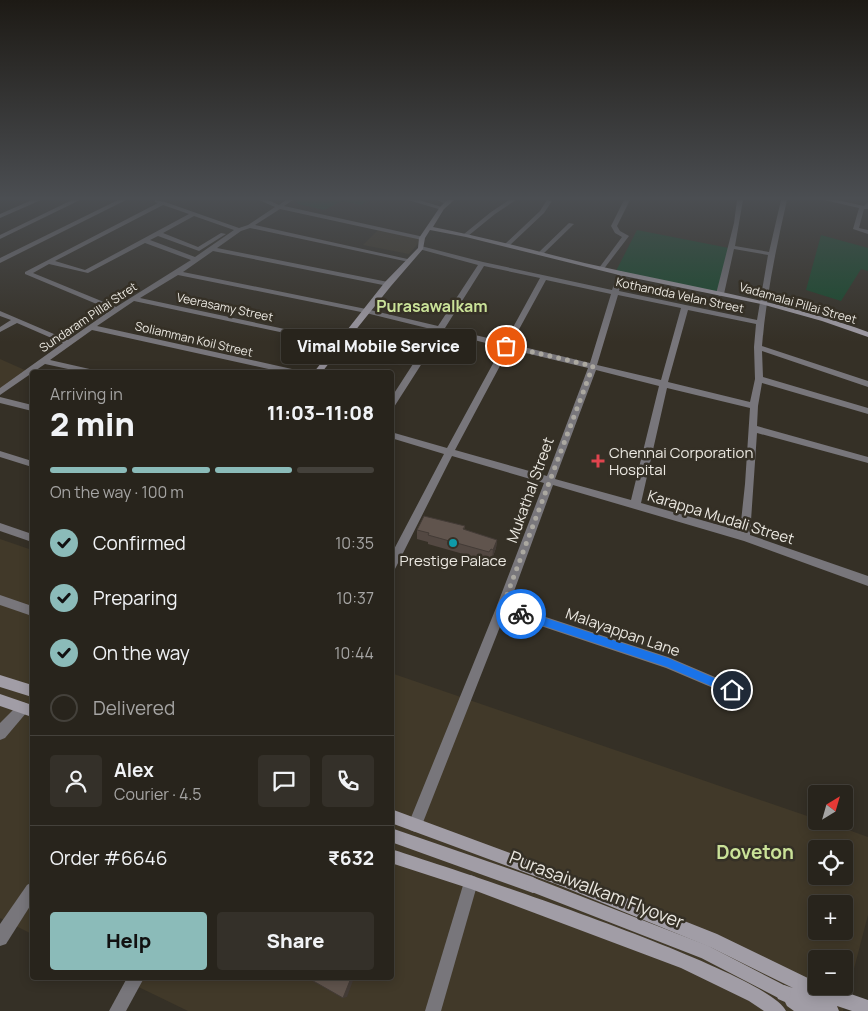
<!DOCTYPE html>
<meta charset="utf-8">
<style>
:root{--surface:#28241c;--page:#343029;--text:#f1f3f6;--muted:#a5a4a3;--line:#44413b;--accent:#8bbbb9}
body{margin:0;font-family:Manrope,sans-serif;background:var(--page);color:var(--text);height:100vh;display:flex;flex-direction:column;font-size:19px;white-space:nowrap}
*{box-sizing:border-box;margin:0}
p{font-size:16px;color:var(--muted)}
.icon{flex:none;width:28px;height:28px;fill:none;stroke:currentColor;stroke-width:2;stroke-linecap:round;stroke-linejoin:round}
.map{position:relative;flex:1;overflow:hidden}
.side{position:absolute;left:30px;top:370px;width:364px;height:610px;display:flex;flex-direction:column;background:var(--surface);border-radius:5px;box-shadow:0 2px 12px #0003,0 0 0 1px var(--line)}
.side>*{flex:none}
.needle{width:32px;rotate:37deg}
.buttons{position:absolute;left:808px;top:785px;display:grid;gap:10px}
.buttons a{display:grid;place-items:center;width:45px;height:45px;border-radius:5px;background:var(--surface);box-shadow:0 2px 12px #0003,0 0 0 1px var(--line);font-size:25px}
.pin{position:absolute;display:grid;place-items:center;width:42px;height:42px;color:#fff;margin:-21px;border:2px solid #fff;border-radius:50%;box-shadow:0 1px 5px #0007}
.courier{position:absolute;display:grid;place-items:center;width:50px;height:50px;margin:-25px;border:4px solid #1a73e8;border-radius:50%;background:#fff;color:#222;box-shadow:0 1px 6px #0007}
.bubble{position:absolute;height:35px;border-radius:5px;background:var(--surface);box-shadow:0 2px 12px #0003,0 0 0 1px var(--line);font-size:16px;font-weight:800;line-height:35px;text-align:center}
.summary em{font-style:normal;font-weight:800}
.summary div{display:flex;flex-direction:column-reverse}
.summary{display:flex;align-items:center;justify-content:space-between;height:85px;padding:0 20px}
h1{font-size:32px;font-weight:800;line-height:38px}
.bar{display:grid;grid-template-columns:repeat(4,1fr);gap:8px 5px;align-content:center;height:60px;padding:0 20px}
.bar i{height:6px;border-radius:4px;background:var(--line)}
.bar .on{background:var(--accent)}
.bar p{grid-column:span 4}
.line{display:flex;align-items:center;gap:12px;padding:0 20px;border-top:1px solid var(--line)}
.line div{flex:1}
.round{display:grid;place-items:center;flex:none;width:52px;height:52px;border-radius:5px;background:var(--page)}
ol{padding:0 20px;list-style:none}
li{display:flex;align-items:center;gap:15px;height:55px}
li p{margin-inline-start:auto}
li .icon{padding:5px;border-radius:50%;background:var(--accent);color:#111;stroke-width:4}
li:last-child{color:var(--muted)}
li i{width:28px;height:28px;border:2px solid var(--line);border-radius:50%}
.cta{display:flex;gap:10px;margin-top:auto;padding:10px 20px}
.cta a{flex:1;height:58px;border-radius:5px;background:var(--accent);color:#111;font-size:20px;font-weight:800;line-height:58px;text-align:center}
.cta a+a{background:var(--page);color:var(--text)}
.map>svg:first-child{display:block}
.built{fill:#413929;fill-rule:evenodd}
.green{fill:#16492b}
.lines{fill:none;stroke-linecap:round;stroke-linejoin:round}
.street{fill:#78767b;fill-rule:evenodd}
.secondary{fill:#a19da6;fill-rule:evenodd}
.secondary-bridge{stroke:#a19da6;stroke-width:14}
.wall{fill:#534842}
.shaded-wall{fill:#433b36}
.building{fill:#60544d;stroke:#433b36}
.route{fill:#1a73e8}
.done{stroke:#aba8a0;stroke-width:5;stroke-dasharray:0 9}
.health-dot{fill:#e0444e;stroke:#353026;stroke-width:2}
.culture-dot{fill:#0f9aa8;stroke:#353026;stroke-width:2}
.labels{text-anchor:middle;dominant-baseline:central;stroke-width:5;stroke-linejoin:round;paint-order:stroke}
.far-street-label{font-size:12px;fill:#ebe8e1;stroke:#353026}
.poi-label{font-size:15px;fill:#ebe8e1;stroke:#353026;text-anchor:start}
.street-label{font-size:15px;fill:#ebe8e1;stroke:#353026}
.far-district-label{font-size:16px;font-weight:bold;fill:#cae298;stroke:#353026}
.near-street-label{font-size:18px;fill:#ebe8e1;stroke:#353026}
.near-neighbourhood-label{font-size:19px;font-weight:bold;fill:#cae298;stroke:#353026}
</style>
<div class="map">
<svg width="868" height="1011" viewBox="0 0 868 1011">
<rect width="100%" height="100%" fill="#353026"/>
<g class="built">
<path d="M378,230L422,239L409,254L363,245Z"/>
<path d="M0,359L27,371L0,390Z"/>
<path d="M0,539L32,550V934L0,918Z"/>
<path d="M391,673L816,819V821H823L868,837V915L843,1011H188L120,978H391ZM816,849H844V876H816ZM816,904H844V931H816ZM816,959H844V986H816Z"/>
</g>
<g class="green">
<path d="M300,200H369L361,205L342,201L324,210L294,203Z"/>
<path d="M637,230L729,248L719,292L616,271Z"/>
<path d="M821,235L868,248V271L861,269L841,301L806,290Z"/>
</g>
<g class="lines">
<g class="street">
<path d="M32,200H41L0,218V214Z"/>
<path d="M72,200H80L0,239V235Z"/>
<path d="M118,200H126L0,263V258Z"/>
<path d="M155,200L165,202L239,228L248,225L275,207L259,200H268L279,205L286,200H293L284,206L424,237V239L422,240L280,209L255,225L412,260L409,262L250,228L241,231L217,248L388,282L392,284L388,286L213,251L183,272L366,309L438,326L478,265L419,249V247L421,246L483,262L612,290L618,273L621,271L624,273L619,291L757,320L768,255L734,249L724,294L720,296L716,294L734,223L737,200H743L735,246L769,252L781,200H787C776,248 766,297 762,346L868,381V387L762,351L763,377L868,408V414L762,383L758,406L757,426L868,457V463L757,433L750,535L868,576V586L744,541L553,485L509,605L668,657L736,686L738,690L736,694L732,696L666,668L505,614L420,830L415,832L410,830L408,825L496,608L544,483L452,456L395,569L391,571V555L444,454L391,438V432L447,448L502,347L442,332L394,407L391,408V398L435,330L366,313L178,275L140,298L341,341L345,343L341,345L134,301L97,326L292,369L296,372H282L92,330L50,360L94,370L95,372H82L45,364L0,395V388L63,343L17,323L0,332V327L11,320L0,316V311L68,340L111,310L25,274V272L158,203L155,202ZM163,205L189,214L85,270L55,261ZM194,216L234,230L195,257L150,240L158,236L199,251L226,234L221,233L198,247L163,233ZM145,243L191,260L116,307L33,273L49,264L88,273ZM484,266L540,278L505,342L445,328ZM546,280L611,294L590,363L511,344ZM618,295L681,308L661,380L597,365ZM688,310L756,324L754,347L755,379L750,402L668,382ZM509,349L588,368L547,476L455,450ZM596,370L659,386L631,500L555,479ZM667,388L750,408L745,484L740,531L641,503Z"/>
<path d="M408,200H419L445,208L442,210Z"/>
<path d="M437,200H446L451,203L448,205Z"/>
<path d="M509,200H516L495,214L468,236H464V234L491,212Z"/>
<path d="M547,200L552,201L544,213L509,246H505V244L540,211Z"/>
<path d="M624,200H630L617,226L620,231L629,236L603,270H599V268L622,237L615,233L611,226Z"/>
<path d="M824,200H837L864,206L868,202V209H864L859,228L868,230V234L853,229L859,208Z"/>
<path d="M569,223L574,224L542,255H538V253Z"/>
<path d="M0,397L32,405V411L0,403Z"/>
<path d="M0,451L32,461V467L0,457Z"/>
<path d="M0,523L32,534V542L0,531Z"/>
<path d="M0,595L32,606V616L0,605Z"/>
<path d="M23,702L27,704L29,708L27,712L5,738L0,740V723L19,704Z"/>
<path d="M471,875L476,877L478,882L441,1011H425L464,882L466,877Z"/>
<path d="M32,882V903L6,944L0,946V924L27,885Z"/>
<path d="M127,978H144L126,1011H109Z"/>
</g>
<g class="secondary">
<path d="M447,200H454L444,209L433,227C496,239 558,258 621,271C705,289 788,303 868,332V337L822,321L761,304L619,275L466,237L430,230L425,238L423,249L391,286L322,372H314L385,282L418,248L419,238L440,207Z"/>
<path d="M0,675L32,685V697L0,687Z"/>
<path d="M0,694L32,705V717L0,706Z"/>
<path d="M391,809L561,872L717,934L816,982V986H828L868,1000V1011H852L837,1006L839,1011H794L787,1006L785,1002L778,999L776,993L778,987L784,985L793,988L712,948L561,886L391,823Z"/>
<path d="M391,828L533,877L538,880L541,885L538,890L533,893L391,842Z"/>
<path d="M391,849C447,867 770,972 786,1011H764L749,1001L681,968L471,889L391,863Z"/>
</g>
<path class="secondary-bridge" d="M533,885L705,952L784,993"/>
</g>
<path class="wall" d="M465,526L464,530L497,540L496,548L492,559L489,558L488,561L428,544V542L417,539V530Z"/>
<g class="shaded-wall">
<path d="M497,540L496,548L492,559L493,550Z"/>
<path d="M351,978H354L347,997L343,998Z"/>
</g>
<g class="building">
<path d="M424,516L465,526L463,529L497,540L493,550L491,549L489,552L428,535L429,533L417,530Z"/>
<path d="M308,978H351L343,998Z"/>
</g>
<linearGradient id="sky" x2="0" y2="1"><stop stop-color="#1d1a15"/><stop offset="0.58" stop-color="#4b4e52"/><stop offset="1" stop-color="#4b4e52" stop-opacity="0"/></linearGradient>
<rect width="868" height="342" fill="url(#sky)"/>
<path class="route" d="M521,610L668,658L735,687L737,690L732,695L667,667L517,617L516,614Z"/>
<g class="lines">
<path class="done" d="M506,346L593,366L502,608L521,614"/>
</g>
<path class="health-dot" d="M595.5 453.5h5v5h5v5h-5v5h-5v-5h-5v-5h5z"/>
<circle class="culture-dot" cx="453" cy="543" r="5"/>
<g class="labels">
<g class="far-street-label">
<text transform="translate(680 295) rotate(12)">Kothandda Velan Street</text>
<text transform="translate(798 303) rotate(16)">Vadamalai Pillai Street</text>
<text transform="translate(225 307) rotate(12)">Veerasamy Street</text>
<text transform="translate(88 317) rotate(-34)">Sundaram Pillai Stret</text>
<text transform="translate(194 339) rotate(13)">Soliamman Koil Street</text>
</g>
<g class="poi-label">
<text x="609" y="452">Chennai Corporation<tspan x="609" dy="17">Hospital</tspan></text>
<text x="453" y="560" text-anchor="middle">Prestige Palace</text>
</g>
<g class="street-label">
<text transform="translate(530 490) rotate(-70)">Mukathal Street</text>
<text transform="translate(721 517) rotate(17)">Karappa Mudali Street</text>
<text transform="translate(623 632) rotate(19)">Malayappan Lane</text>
</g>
<g class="far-district-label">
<text x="432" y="306">Purasawalkam</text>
</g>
<g class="near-street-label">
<text transform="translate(597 889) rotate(21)">Purasaiwalkam Flyover</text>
</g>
<g class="near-neighbourhood-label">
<text x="755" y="852">Doveton</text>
</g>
</g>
</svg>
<div class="buttons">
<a><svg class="needle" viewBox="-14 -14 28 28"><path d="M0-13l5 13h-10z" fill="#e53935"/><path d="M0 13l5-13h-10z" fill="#a5a4a3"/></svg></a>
<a><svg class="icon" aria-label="locate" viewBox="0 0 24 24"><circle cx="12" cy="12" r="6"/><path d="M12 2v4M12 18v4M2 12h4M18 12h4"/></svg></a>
<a>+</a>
<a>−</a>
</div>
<div class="pin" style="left:506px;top:346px;background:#ea580c"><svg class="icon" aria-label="bag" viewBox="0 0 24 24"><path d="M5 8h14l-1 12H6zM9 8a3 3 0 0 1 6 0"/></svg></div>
<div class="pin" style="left:732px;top:690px;background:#1f2937"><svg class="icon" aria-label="home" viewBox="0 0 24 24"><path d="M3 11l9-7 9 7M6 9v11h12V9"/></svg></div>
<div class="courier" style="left:521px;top:614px"><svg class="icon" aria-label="bike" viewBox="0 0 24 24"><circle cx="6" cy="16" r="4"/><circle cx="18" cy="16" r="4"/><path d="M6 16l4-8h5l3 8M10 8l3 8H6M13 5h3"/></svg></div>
<div class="bubble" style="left:281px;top:329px;width:195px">Vimal Mobile Service</div>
<section class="side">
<div class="summary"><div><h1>2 min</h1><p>Arriving in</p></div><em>11:03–11:08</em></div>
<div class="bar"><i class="on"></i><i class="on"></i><i class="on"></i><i></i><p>On the way · 100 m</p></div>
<ol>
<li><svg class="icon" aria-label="check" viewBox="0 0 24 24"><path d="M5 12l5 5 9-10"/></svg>Confirmed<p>10:35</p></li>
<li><svg class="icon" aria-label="check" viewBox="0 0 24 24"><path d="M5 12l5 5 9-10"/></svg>Preparing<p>10:37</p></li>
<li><svg class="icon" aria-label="check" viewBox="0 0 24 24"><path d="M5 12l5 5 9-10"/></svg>On the way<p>10:44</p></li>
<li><i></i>Delivered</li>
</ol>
<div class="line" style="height:90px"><a class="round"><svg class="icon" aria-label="person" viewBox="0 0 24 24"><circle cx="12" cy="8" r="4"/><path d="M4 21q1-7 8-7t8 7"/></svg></a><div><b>Alex</b><p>Courier · 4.5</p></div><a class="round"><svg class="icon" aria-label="chat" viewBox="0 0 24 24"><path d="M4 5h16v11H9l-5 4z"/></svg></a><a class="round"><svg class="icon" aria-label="phone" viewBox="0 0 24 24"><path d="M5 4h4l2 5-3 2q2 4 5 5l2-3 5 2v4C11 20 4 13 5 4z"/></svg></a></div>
<div class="line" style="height:65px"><div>Order #6646</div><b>₹632</b></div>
<div class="cta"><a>Help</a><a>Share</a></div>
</section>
</div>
